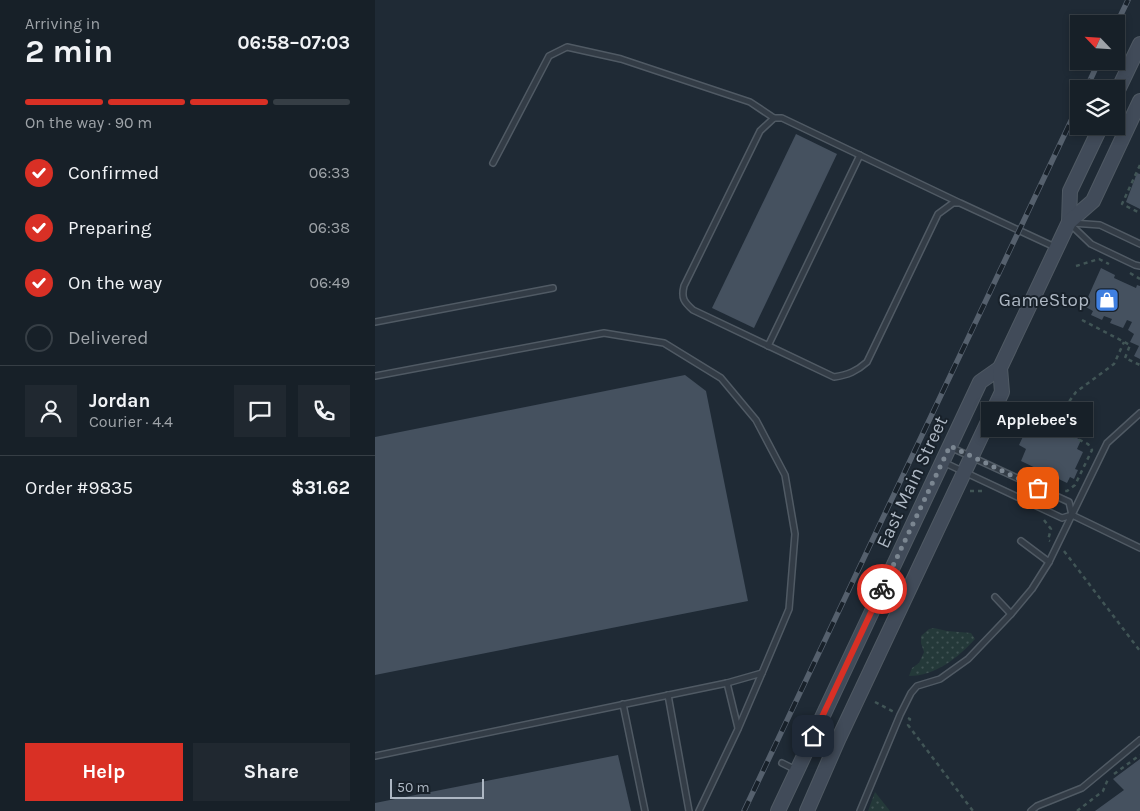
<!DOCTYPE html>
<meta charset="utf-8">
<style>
:root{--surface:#172028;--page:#202830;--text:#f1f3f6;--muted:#9ea3a8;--line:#363e45;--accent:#d93025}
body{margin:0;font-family:Karla,sans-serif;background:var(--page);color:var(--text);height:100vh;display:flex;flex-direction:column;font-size:19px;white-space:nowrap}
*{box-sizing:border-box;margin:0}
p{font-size:16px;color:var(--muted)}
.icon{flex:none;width:28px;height:28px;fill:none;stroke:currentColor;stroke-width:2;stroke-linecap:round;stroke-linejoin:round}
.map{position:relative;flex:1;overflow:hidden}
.panel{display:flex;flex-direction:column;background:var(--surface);width:375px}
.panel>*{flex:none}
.needle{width:32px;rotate:295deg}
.fabs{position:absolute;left:695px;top:15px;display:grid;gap:10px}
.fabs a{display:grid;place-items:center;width:55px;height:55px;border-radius:0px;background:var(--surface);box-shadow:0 2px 8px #0003,0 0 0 1px var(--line);font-size:25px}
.scale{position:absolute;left:15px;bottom:12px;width:94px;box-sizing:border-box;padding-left:5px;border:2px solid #adb7c3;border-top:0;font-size:14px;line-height:18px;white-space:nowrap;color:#adb7c3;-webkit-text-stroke:4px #18212a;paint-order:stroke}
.pin{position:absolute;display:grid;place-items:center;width:42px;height:42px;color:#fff;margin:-21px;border-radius:10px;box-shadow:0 2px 8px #0006}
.courier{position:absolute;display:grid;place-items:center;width:50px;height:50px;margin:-25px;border:4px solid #d93025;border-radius:50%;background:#fff;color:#222;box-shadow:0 1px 6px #0007}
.bubble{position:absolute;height:35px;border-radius:0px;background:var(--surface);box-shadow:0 2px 8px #0003,0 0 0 1px var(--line);font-size:16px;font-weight:700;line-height:35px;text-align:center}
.head em{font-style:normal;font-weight:700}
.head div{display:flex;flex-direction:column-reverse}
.head{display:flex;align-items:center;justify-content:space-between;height:85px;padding:0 25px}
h1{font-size:32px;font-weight:700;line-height:38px}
.bar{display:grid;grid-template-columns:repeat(4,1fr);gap:8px 5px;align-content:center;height:60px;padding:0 25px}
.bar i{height:6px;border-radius:4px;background:var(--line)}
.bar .active{background:var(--accent)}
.bar p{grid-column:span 4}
.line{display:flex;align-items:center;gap:12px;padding:0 25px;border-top:1px solid var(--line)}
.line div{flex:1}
.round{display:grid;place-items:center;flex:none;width:52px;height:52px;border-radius:0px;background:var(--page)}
ol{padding:0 25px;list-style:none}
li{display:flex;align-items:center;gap:15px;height:55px}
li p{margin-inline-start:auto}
li .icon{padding:5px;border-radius:50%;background:var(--accent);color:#fff;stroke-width:4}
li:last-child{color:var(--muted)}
li i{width:28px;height:28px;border:2px solid var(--line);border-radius:50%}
.primary-button{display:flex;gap:10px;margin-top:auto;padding:10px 25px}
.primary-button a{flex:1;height:58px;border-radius:0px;background:var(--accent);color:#fff;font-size:20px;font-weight:700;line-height:58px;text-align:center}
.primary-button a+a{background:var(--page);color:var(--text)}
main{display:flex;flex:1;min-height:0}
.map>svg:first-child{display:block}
.grass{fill:url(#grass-dots)}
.building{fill:#45515f}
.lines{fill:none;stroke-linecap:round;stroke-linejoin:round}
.lane-casing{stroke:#505a64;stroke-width:8}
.secondary-casing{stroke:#505a64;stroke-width:16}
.path{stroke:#415556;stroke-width:2.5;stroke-dasharray:4 4;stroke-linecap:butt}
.lane{stroke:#333c46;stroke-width:5}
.secondary{stroke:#414b59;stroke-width:14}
.rail-casing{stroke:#55606d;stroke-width:5.5}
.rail{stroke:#18212a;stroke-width:4;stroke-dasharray:11;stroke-linecap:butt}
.done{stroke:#7b8691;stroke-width:5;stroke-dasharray:0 9}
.route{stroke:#d93025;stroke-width:6}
.labels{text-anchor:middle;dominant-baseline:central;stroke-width:4;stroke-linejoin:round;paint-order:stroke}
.poi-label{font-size:19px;fill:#adb7c3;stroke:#18212a;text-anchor:end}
.street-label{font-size:19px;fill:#adb7c3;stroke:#18212a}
</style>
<main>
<section class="panel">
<div class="head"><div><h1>2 min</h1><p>Arriving in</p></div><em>06:58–07:03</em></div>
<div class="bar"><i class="active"></i><i class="active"></i><i class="active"></i><i></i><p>On the way · 90 m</p></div>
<ol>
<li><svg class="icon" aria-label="check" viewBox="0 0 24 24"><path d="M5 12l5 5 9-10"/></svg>Confirmed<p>06:33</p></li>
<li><svg class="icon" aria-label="check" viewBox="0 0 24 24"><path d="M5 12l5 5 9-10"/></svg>Preparing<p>06:38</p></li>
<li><svg class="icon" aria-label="check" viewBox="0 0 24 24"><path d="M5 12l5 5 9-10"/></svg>On the way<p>06:49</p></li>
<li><i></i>Delivered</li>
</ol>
<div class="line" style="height:90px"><a class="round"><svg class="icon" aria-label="person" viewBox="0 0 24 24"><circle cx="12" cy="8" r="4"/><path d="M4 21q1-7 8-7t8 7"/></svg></a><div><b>Jordan</b><p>Courier · 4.4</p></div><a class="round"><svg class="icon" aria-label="chat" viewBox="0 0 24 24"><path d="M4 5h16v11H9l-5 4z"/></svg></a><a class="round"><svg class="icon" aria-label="phone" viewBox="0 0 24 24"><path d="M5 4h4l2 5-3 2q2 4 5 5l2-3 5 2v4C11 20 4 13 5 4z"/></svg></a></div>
<div class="line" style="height:65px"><div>Order #9835</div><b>$31.62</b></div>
<div class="primary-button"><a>Help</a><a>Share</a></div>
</section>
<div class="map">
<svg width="765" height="811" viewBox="0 0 765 811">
<defs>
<pattern id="grass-dots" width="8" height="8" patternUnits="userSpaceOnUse" patternTransform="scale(1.25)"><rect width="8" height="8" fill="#243939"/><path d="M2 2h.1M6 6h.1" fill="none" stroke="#415354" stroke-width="1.8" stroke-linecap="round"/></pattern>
</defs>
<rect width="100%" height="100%" fill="#1f2a35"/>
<g class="grass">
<path d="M559,628L572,631L596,633L600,639C583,658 560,676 534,676L537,668L544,663L549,652L546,643V636L554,629Z"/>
<path d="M500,792L515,811H493Z"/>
</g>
<g class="building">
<path d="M421,134L462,154L379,328L337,308Z"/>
<path d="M762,173L765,174V209L751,202Z"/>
<path d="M726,268L740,275L739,278L761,288L762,285L765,286V359L759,356L764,346L755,342L759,334L753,330L757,322L752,320L748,328L735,323L737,319L729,316L727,320L716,315L718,311L709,306Z"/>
<path d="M310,375L331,391L373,601L0,675V437Z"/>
<path d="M653,426L679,438L683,429L706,440L702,449L708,452L700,469L703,470L699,479L695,477L692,483L646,461L651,449L644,445Z"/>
<path d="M243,755L256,811H0V803Z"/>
<path d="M765,759V811H720L749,790L738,779Z"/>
</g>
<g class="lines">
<g class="lane-casing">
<g id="lane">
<path d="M118,163L174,56L192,47L246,59L375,102L399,118"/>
<path d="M585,203L407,118H399L385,131L309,286C306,298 309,302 318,310L459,377C473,375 482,371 492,362L563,214L578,203H585L682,248"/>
<path d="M694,223L716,244L760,265L765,266"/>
<path d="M697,223L725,225L765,244"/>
<path d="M0,322L178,288"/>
<path d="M393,346L485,155"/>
<path d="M0,376L229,333L289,343L346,378L381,420L410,475L420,534L414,609L387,673"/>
<path d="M575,447L694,502L697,515"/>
<path d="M568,462L687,518L697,515"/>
<path d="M697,515L765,548"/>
<path d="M646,541L674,562"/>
<path d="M620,597L636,614"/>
<path d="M352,683L363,728"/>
<path d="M293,695L314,811"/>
<path d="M248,704L270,811"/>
<path d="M0,756L352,683L387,673L363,729L324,811"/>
<path d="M407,763L421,770"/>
<path d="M485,811L525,715L536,693L542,686L565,679L593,659L636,614L657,589L674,562L732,443L765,413"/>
<path d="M656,811L662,806L707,788L765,740"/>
</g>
</g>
<g class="secondary-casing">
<g id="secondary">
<path d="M741,94L765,44"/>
<path d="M694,222L695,191L726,126"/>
<path d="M403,811L605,382L625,368"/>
<path d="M432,811L463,740L627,392L625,368L694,222L718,201L765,101"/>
</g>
</g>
<g class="path">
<path d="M765,165L747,204L765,213"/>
<path d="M701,266L724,259L734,264"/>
<path d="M755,273L765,279"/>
<path d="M707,320L755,345L750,358L765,365"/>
<path d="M668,422L713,444L717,450L700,485L692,491H690"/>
<path d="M688,432L689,414L691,406L701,392L739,364L749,342"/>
<path d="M595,491H608"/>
<path d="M669,520L676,529L673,540L675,541"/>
<path d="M689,551L765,651"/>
<path d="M500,702L519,712"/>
<path d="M533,718L535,719L533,725L598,811"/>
<path d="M739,774L765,755"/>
<path d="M702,811L728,791L733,779"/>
</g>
<use href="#lane" class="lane"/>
<use href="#secondary" class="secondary"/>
<g class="rail-casing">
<g id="rail">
<path d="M741,25L753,0"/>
<path d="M711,89L724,61"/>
<path d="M369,811L704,104"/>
</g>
</g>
<use href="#rail" class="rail"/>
</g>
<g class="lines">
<path class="done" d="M507,589L575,446L663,488"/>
<path class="route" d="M438,736L507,589"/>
</g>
<defs>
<g id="shop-square" transform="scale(1.25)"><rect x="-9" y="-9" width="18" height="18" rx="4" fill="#3f7fe0" stroke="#18212a"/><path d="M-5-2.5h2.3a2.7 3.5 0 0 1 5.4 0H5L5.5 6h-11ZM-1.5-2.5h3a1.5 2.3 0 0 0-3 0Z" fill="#fff"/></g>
</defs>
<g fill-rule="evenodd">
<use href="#shop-square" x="732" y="300"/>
</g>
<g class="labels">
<g class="poi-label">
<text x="714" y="300">GameStop</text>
</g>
<g class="street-label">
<text transform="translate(537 482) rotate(-65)">East Main Street</text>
</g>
</g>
</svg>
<div class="fabs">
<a><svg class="needle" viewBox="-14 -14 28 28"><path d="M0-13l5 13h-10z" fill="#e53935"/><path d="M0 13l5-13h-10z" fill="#9ea3a8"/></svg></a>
<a><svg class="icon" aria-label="layers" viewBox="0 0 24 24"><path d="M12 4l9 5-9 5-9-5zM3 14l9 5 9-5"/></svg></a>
</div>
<div class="scale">50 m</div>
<div class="pin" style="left:663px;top:488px;background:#ea580c"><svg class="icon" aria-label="bag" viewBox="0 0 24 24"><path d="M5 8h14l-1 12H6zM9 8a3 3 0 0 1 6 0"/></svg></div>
<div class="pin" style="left:438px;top:736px;background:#1f2937"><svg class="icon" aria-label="home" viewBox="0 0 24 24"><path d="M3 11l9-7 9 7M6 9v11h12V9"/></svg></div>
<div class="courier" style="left:507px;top:589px"><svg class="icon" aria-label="bike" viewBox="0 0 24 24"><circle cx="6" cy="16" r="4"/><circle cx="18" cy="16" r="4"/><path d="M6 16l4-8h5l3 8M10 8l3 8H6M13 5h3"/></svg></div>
<div class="bubble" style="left:606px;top:402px;width:112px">Applebee's</div>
</div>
</main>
